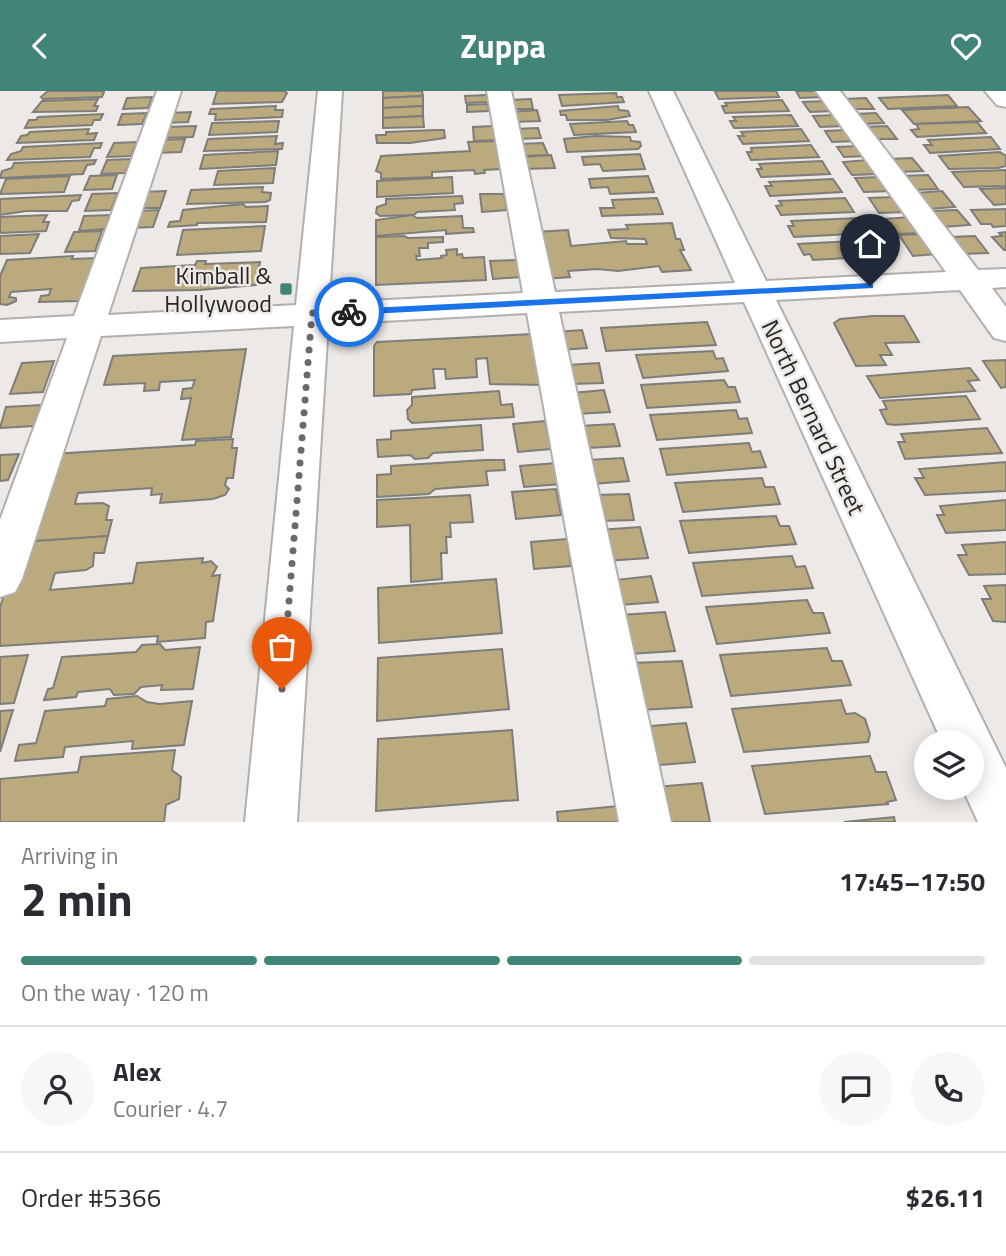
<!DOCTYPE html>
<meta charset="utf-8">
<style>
:root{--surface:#fff;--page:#f7f7f7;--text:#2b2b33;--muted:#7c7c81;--line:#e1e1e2;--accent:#418579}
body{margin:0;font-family:"Titillium Web",sans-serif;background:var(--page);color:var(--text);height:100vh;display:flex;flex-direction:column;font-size:26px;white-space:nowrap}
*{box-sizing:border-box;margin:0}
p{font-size:23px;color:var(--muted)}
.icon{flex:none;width:38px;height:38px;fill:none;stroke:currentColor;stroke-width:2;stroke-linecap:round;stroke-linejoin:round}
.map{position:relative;height:731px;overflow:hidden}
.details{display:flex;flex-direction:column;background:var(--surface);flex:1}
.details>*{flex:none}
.fabs{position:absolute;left:914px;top:639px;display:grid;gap:14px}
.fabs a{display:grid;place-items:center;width:70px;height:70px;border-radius:50%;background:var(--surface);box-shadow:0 4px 18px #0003;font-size:35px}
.pin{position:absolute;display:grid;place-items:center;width:60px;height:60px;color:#fff;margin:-72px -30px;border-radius:50% 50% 50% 0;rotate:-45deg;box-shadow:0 0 7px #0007}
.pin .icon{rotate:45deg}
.courier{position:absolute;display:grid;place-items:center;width:70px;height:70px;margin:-35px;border:5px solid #1a73e8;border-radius:50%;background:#fff;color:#222;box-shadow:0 2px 9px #0007}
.summary em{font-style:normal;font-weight:700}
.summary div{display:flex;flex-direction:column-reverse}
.summary{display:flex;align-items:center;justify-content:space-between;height:119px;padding:0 21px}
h1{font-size:46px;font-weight:700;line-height:52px}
.bar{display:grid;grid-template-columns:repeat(4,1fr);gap:10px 7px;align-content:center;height:84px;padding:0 21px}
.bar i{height:9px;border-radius:5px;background:var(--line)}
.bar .current{background:var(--accent)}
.bar p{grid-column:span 4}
.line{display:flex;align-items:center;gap:18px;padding:0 21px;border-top:2px solid var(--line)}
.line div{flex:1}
.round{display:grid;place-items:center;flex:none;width:74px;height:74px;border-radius:37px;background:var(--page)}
header{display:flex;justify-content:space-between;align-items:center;height:91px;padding:0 21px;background:var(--accent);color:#fff;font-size:32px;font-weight:700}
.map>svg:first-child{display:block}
.building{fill:#baaa7e;stroke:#7f7d7a;stroke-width:2}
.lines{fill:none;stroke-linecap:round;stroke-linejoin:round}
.minor-casing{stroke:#b2afac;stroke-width:4}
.minor{fill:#fff;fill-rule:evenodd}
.route{fill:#1a73e8}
.done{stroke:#6c6a68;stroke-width:7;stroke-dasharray:0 12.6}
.poi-dot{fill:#418579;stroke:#ece9e6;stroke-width:2.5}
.labels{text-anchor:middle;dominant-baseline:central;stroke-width:5;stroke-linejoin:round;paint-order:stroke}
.poi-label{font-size:24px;fill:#272624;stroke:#ece9e6;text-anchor:end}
.street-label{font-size:24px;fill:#272624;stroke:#ece9e6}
</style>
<header><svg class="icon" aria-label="back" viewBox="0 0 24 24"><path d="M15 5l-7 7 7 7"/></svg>Zuppa<svg class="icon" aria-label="heart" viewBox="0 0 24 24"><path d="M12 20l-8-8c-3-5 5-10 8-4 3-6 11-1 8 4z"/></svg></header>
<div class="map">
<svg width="1006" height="731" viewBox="0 0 1006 731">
<rect width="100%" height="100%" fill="#ece9e6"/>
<g class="building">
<path d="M48,0H101L104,1L102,6L43,8L41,6Z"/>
<path d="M217,0H284L287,2L282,11L213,13Z"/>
<path d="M383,0H422L423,5L383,7Z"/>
<path d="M719,0H776L779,6L719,8L715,1Z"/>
<path d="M796,0H819L823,6L800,7Z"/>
<path d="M616,2L617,6H622L624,11L562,15L559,4Z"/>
<path d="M487,4L489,11L466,12L465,5Z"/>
<path d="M948,4L957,15L888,18L879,7Z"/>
<path d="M423,5V15L383,17V7Z"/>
<path d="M152,6L148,17L123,18L127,7Z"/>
<path d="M866,7L874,18H853L845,8Z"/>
<path d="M98,8L94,15H98L96,20L33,21L42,10Z"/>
<path d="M531,8L533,18H511L509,9Z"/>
<path d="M782,9L789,20L725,22L722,15H727L725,12Z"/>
<path d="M826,10L833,20L810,21L803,11Z"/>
<path d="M488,13L489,20L467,21V14Z"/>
<path d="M276,15L275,19H283L282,26L215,29L216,23H209L211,18Z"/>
<path d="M423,15V25L383,27V17Z"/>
<path d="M618,15L619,19L628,20L630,25L607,29H567L566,24H561L560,20Z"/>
<path d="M968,16L981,30L914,33L902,19Z"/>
<path d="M537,19L540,30L513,31L511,21Z"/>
<path d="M191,21L188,31L166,32L169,22Z"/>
<path d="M147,22L142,33L118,34L122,23Z"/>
<path d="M876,22L884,32L863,33L855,23Z"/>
<path d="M103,23L100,29H94L92,34L25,37L29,29H36L38,26Z"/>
<path d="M791,24L798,35L739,37H734L730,30H736L733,26Z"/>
<path d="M836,24L844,35L820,36L813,25Z"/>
<path d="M423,25L424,36L383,37V27Z"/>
<path d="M279,30L277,41L209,44L212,32Z"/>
<path d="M627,30L629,34H633L636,41L574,44L570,33Z"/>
<path d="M977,31L986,42L917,46L911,39L919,38L916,33Z"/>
<path d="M196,35L193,46L160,47L164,36Z"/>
<path d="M494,35L497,49L474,50L473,36Z"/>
<path d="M887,35L897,48H874L865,36Z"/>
<path d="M538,37L541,47L517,48L515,38Z"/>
<path d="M89,38L87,43L97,42L94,49L17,52L21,45L27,44L30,41Z"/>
<path d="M801,38L809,50L743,53L738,45H744L741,41Z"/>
<path d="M436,39H444L445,47L410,52H377L376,44H386V41Z"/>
<path d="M847,39L855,50L832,51L825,40Z"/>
<path d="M277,45L275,53L283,52L282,58L204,60L208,48Z"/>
<path d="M595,45L630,46L631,50L640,51L641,55L638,58L567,61L564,48Z"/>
<path d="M991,46L1000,58L930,62L924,54H932L928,49Z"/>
<path d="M185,48L181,61L155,62L159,49Z"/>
<path d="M497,50L501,78L484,79L485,82L475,83L474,79L432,81V86L381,88V82L376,80L381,65L470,60L468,51Z"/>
<path d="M137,51L131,65L107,66L114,52Z"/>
<path d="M102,52L100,57H94L90,66L7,69L11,63L21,60L23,56Z"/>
<path d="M543,52L548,64L521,65L518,53Z"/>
<path d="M811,54L819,66L751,69L747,61H752L751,57Z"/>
<path d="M859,55L867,65L844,66L837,56Z"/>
<path d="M278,60L276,74L200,78L204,64Z"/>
<path d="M1000,61L1006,65V75L998,77L949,78L939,65Z"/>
<path d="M640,63L645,78L603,80L600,73L584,74L582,66Z"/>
<path d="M551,64L555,77L525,78L522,66Z"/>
<path d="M912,67L923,80L898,81L888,68Z"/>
<path d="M131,68L125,82L101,83L107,69Z"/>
<path d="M96,69L94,73L87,74L83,83L0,87L2,80L12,77L14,72Z"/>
<path d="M868,69L878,83L852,84L843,71Z"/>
<path d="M822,70L830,83L761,86L757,78H762L759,73Z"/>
<path d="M275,77L273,92L214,94L218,80Z"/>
<path d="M1006,79V95L964,96L952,81Z"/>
<path d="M117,84L112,98L84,99L90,85Z"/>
<path d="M928,84L938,98L913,99L902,85Z"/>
<path d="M70,85L64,101L0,103L6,88Z"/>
<path d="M648,85L654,101L610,103L608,96L591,97L589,88Z"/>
<path d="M452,86L453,102L377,106V90Z"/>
<path d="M881,86L891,100L864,101L855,87Z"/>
<path d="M833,88L842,101L770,105L765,95H772L769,91Z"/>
<path d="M263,96L262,101L271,102L270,109L265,111L187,113L191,99Z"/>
<path d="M1006,97V113L994,114L980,98Z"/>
<path d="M166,100L160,117H135L142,101Z"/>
<path d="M942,100L955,116L927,118L914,102Z"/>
<path d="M118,102L111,119L85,120L92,103Z"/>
<path d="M480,103H504L507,119L482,121Z"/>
<path d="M81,104L79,109L72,110L67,120H26L0,124V108Z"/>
<path d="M462,105L463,112L454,113L455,119L417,121L414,124L380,125L376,122L377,116L386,113V108Z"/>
<path d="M895,106L906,121L879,122L869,107Z"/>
<path d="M657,107L663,123L602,125L600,117H614L612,109Z"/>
<path d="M845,107L854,121L781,124L776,115L782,114L779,110Z"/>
<path d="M243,113L246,116L268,115L266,131L197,132V134L168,136L170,131L180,130L183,119Z"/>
<path d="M1006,118V135L993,136L991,133H981L971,119Z"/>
<path d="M159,119L153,136L130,137L136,120Z"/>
<path d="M957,119L970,134L942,136L930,120Z"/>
<path d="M47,124L43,131H49L46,140L0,142V126Z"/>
<path d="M110,124L105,138L79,140L84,125Z"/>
<path d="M412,124L417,127L462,125L463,137H473L474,141L446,143V139L376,145V129Z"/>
<path d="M910,126L921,142L894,143L883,128Z"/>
<path d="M859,127L869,142L794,146L788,135H794L791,130Z"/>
<path d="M672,132L676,148H680L684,159H680L691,179L662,181L659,175L618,180L598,178L568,180L570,186L545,188L535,141L568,139L571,155L626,150L627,153H647L645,148L611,147L608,139L628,138L626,134Z"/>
<path d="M265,135L261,160L177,164L183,139Z"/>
<path d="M102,140L95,160L65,161L74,141Z"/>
<path d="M1006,141V159H1004L992,146L1002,145L999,142Z"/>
<path d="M39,143L30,162L0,163V145Z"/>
<path d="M923,143L938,163L913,165L899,144Z"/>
<path d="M404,145L408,147L443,146V151L428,152V157H419L420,165H416L417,169L442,167L441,165L447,164L446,159L457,158V164L462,163L463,167L484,166L486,189L376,194V146Z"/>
<path d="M975,145L988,162L961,163L949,146Z"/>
<path d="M872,149L883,165L813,169L810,163L804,164L798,153Z"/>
<path d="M73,165L72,168L97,167L81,210L39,211L41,205L49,204L51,198L11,201L9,206L16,207V210L7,214L0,213V185L7,169Z"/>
<path d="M518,169L521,186L493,188L490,170Z"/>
<path d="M197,170H206L205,173L260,171L256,194L200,199L133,200L141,177L195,174Z"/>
<path d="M873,225H904L919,251L885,252L892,264H880L886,274L856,275L834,232L840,228Z"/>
<path d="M707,231L716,254L606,260L601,237Z"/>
<path d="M582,239L587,257L560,259L557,241Z"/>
<path d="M533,243L541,294L490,293L487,267L476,268L477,286L446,288L445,278H433L435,297L412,299L411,303L374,305V255L377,251Z"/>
<path d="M246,258L231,346L182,349L191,307L181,308L183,298L192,297L195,289L160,291L159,299L144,300L145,292L104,294L113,265Z"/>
<path d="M713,260L716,268L723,267L728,280L643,287L636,264Z"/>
<path d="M1006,269V296L1001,297L983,270Z"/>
<path d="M54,270L43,301L10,303L22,272Z"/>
<path d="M599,272L603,292L572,293L568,274Z"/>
<path d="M970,277L979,289L968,290L975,300L880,307L867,285Z"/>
<path d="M724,289L728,296H735L740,311L647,317L641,294Z"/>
<path d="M604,299L610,321L577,323L573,302Z"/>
<path d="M499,300L501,314L512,313L514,326L412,332L408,328L407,319L412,314V306Z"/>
<path d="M966,305L980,328L895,334L887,333L880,319L887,318L883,310Z"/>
<path d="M41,314L34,335L0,337L6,316Z"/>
<path d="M736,319L739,328L747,327L752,342L657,349L650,324Z"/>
<path d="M545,330L551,358L518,361L513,333Z"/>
<path d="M614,333L620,355L588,357L580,335Z"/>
<path d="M481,334L483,359L433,362L428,367L415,368L410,364L378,366L377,349L391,348V340Z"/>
<path d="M987,337L1002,362L905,368L898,351H905L901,343Z"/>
<path d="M233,348L232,357H237L233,387H227L225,394L229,398L225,404L213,408L160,412L162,403L151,404L152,397L78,402L75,413L103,412L109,415L106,429H112L108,445L22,451L52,363L195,354L196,350Z"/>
<path d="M749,352L752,361L760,360L766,376L667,384L660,358Z"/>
<path d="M19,363L8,389L0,390V364Z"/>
<path d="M623,367L629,390L593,393L588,369Z"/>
<path d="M485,369H504L505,379L486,380L488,394L435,398L429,403L377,406V384L391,383V375Z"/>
<path d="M1006,371V400L925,404L915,387H924L919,378Z"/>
<path d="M556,372L561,393L524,396L520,375Z"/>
<path d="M762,387L765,396H774L780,413L683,421L675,392Z"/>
<path d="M556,398L561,424L516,428L512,401Z"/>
<path d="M629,403L634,429L600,430L596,404Z"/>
<path d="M470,404L473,431L450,432L451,446H446L447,462H441L442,488L411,491L410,434L377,436V409Z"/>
<path d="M1006,409V439L946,442L937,424H944L940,415Z"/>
<path d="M776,425L780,435H789L796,453L689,462L680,430Z"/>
<path d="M640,436L648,467L605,470L599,439Z"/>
<path d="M108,445L104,462H94L93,475L86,479L55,482L50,499L133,492L137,472L203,467L202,472L211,470L217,476L212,485L220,484L213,530L206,531L205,547L157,551L158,545L0,555V516L22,451Z"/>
<path d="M567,448L571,475L534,478L531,451Z"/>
<path d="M1006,451V483L969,484L958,464H967L962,454Z"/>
<path d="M792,465L796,476L805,475L813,497L702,505L693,472Z"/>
<path d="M651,485L658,511L620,514L615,489Z"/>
<path d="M496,488L502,542L379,552L378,497Z"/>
<path d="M1006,494V531L993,530L982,508H991L984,495Z"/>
<path d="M807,509L813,522H823L830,542L717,553L706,516Z"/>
<path d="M665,521L675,560L629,563L620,524Z"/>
<path d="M160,553L165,559L200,556L193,598L161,599L162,594L141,596L134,603L114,604L110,598L78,601L76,606L44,609L48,598L53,597L62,566L136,561L142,554Z"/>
<path d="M827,557L832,570H842L851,594L731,605L720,564Z"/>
<path d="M502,558L509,618L377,630L378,567Z"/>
<path d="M28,564L14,612L0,613V566Z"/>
<path d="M682,570L692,616L641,619L632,572Z"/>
<path d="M137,605L147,611L159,613L192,610L184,654L132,658L133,650L65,656L63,666L15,670L19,654L36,652L45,620L105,615L107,608Z"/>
<path d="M841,609L846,623L855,622L865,628L870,643L868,651L744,661L732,618Z"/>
<path d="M13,619L0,661V620Z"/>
<path d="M686,632L695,671L648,675L639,636Z"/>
<path d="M512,639L518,709L376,720L378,648Z"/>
<path d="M175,659L172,679L181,686L179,708L166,714L164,731H0V688L78,681L81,666Z"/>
<path d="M870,665L876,681H886L896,709L887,711L888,713L765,723L752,675Z"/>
<path d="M702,692L710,731H662L656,696Z"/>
<path d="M618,715L620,731H558L557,721Z"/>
<path d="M894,726L895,731H844Z"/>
</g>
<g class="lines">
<g class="minor-casing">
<g id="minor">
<path d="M157,0H181L108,224L296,214L318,0H342L329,212L523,202L487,0H511L555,201L735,192L649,0H673L766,190L946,181L816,0H840L978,179L1006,178V196L992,197L1006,216V250L994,247L960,199L776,209L1006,677V731H978L962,696H971V651H942L744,211L559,221L671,731H619L527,222L328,233L297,731H245L294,235L101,245L22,488L15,501L0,506V429L67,247L0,251V229L74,225Z"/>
<path d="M985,0H1006V16L997,14Z"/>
</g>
</g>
<use href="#minor" class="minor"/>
</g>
<path class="route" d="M870,192L873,193V197L349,224L345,221L349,218Z"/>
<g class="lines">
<path class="done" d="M282,598L312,222L349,221"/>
</g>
<rect class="poi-dot" x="279" y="191" width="14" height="14" rx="3.5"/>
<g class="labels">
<g class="poi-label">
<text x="272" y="184">Kimball &amp;<tspan x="272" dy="28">Hollywood</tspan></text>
</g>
<g class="street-label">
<text transform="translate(814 326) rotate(65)">North Bernard Street</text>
</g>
</g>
</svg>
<div class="fabs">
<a><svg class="icon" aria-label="layers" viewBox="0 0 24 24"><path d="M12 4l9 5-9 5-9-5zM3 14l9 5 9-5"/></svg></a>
</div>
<div class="pin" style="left:282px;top:598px;background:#ea580c"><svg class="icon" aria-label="bag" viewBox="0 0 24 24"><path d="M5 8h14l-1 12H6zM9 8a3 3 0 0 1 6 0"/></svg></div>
<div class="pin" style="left:870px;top:195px;background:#1f2937"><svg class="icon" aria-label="home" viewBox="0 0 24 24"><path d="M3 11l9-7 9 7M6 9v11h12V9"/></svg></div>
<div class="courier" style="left:349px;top:221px"><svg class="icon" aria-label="bike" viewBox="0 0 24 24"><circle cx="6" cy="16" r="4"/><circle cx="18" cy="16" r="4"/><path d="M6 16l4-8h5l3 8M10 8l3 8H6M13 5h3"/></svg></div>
</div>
<section class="details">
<div class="summary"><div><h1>2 min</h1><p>Arriving in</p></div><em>17:45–17:50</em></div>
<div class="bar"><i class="current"></i><i class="current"></i><i class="current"></i><i></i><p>On the way · 120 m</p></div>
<div class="line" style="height:126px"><a class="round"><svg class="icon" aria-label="person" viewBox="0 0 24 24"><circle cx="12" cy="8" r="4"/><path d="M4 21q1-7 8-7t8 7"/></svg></a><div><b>Alex</b><p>Courier · 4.7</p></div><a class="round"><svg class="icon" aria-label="chat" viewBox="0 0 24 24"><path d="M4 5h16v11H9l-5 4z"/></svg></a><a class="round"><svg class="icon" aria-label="phone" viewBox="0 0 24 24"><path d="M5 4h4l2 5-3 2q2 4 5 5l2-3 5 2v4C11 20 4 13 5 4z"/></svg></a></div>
<div class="line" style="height:91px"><div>Order #5366</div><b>$26.11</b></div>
</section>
